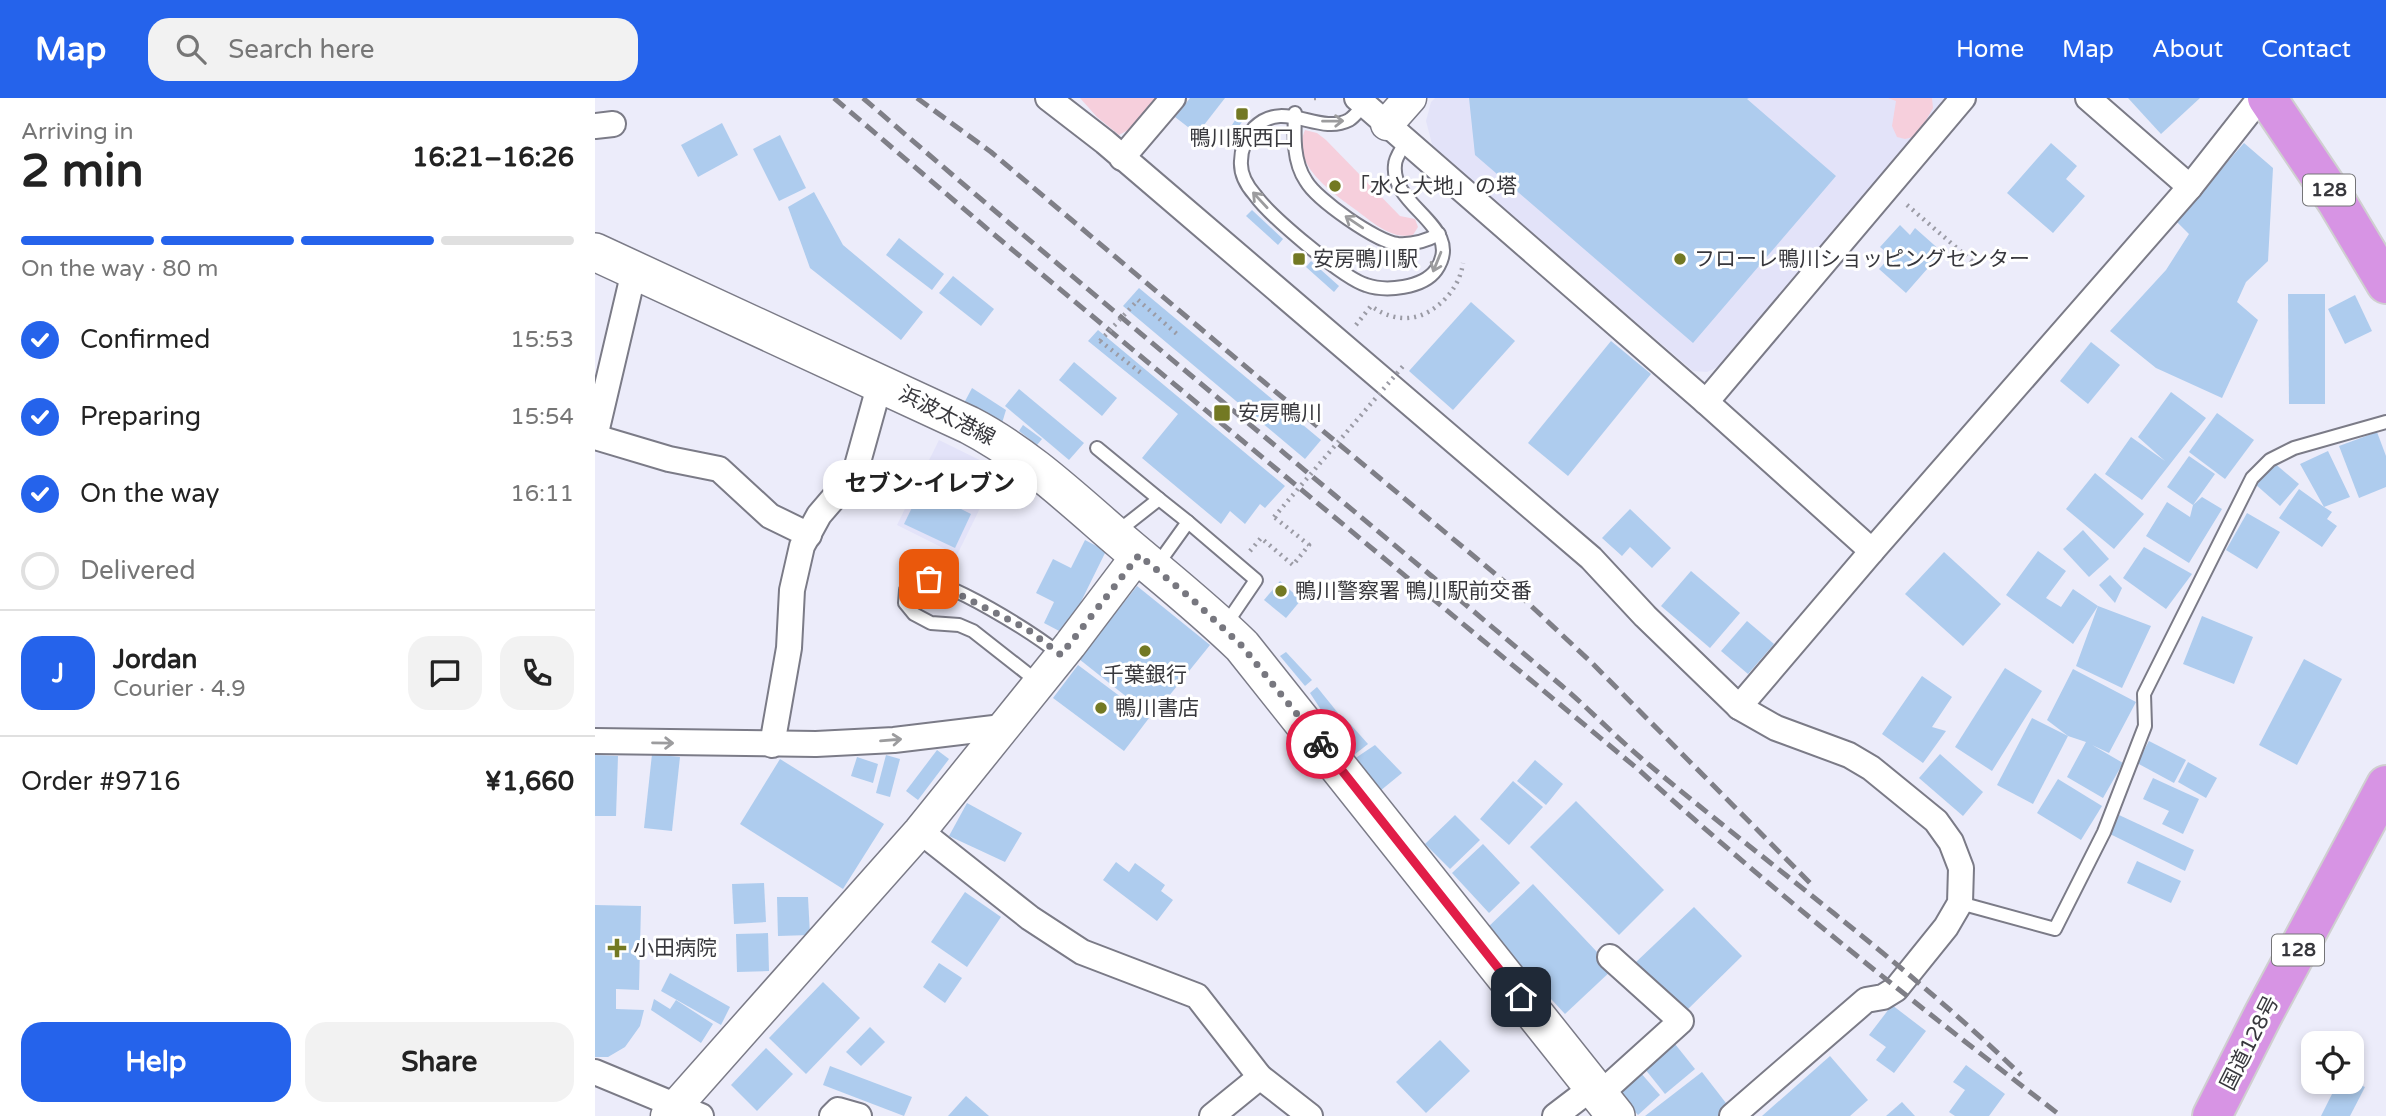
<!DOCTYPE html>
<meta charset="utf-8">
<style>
:root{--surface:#fff;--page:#f2f2f2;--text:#222;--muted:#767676;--line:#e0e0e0;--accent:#2563eb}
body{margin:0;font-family:"Varela Round","Noto Sans JP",sans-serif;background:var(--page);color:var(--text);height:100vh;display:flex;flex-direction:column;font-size:26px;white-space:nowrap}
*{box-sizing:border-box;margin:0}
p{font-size:23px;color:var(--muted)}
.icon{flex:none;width:38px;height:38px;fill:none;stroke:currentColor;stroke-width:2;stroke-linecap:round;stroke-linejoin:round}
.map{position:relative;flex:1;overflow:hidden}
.details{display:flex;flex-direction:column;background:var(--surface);width:595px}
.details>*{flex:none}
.fabs{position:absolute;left:1706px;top:933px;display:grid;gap:14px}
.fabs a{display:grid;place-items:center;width:63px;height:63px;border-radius:14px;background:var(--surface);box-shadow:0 4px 10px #0003;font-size:35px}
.pin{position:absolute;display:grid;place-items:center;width:60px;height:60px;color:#fff;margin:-30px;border-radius:14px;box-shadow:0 4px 10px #0006}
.courier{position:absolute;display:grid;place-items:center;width:70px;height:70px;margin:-35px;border:5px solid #e11d48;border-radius:50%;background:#fff;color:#222;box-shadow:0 2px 9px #0007}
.bubble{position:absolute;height:49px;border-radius:21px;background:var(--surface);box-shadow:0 4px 10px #0003;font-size:23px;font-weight:700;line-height:49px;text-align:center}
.overview em{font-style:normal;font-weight:700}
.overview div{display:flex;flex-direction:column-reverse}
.overview{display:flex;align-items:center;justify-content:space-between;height:119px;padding:0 21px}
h1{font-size:46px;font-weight:700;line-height:52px}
.bar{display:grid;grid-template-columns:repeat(4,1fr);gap:10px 7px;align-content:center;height:84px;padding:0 21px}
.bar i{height:9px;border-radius:5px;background:var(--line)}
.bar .active{background:var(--accent)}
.bar p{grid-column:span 4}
.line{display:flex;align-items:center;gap:18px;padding:0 21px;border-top:2px solid var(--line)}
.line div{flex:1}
.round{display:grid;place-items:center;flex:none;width:74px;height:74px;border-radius:21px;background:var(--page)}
ol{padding:0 21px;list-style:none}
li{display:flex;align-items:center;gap:21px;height:77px}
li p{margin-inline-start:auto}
li .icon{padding:7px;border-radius:50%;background:var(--accent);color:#fff;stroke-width:4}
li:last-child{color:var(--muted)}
li i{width:38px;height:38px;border:4px solid var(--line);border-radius:50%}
.cta{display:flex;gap:14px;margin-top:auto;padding:14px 21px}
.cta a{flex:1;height:80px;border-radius:21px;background:var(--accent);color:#fff;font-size:28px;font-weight:700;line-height:80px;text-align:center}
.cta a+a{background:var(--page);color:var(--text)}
header{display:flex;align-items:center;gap:42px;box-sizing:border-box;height:98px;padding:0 35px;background:var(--accent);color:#fff}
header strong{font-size:33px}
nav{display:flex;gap:38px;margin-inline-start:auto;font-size:24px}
.search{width:490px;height:63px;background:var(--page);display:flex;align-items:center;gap:18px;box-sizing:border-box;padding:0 24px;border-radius:21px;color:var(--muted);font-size:26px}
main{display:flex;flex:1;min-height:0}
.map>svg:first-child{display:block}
.built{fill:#e3e3f9}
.green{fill:#f6cfdc}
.building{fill:#aeccee}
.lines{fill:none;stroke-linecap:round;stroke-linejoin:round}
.service-casing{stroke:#7b7b87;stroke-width:16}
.minor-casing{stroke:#7b7b87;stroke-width:28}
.tertiary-casing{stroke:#7b7b87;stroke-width:35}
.secondary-casing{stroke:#7b7b87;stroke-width:40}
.trunk-casing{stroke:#cfcfd0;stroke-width:42}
.path{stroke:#9b9ba5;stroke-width:4.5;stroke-dasharray:2 5;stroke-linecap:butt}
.service{stroke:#fff;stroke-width:12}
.minor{stroke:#fff;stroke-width:24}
.tertiary{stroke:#fff;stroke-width:32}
.secondary{stroke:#fff;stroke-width:37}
.trunk{stroke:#d794e4;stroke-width:38}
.rail{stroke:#7f7f87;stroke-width:5;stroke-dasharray:14 7;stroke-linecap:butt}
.path-bridge{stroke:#9b9ba5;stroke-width:4.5;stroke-dasharray:2 5;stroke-linecap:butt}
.oneway{stroke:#9c9c9e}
.done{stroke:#77777f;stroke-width:7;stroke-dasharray:0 12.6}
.route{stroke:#e11d48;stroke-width:9}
.poi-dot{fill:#737923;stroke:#fff;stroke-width:2.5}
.labels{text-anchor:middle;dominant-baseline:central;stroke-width:6;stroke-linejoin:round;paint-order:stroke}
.shield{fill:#fff;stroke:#747477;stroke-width:2}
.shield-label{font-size:19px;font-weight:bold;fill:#38383d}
.poi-label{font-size:21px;fill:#38383d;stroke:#fff;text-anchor:start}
.street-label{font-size:21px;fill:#38383d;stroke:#fff}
</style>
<header>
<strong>Map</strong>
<div class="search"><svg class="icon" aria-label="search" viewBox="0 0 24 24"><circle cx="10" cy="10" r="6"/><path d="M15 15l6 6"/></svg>Search here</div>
<nav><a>Home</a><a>Map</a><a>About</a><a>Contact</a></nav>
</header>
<main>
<section class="details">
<div class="overview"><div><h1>2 min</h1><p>Arriving in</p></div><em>16:21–16:26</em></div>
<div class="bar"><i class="active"></i><i class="active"></i><i class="active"></i><i></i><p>On the way · 80 m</p></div>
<ol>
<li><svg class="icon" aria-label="check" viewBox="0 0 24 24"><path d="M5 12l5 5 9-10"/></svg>Confirmed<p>15:53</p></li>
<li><svg class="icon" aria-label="check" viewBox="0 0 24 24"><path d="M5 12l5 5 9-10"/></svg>Preparing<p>15:54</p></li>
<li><svg class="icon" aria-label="check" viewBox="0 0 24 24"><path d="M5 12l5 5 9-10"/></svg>On the way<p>16:11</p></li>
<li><i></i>Delivered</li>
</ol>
<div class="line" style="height:126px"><b class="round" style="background:var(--accent);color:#fff">J</b><div><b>Jordan</b><p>Courier · 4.9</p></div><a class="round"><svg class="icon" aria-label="chat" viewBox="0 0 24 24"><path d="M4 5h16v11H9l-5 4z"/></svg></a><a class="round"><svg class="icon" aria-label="phone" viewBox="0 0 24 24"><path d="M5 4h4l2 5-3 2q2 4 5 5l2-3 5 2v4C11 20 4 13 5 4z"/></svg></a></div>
<div class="line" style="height:91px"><div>Order #9716</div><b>¥1,660</b></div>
<div class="cta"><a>Help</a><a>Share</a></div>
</section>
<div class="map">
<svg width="1791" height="1018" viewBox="0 0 1791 1018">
<rect width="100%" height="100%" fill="#ececfa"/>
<g class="built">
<path d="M840,0H1350L1136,263L1112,274L1098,273L838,50L831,23L836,4Z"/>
<path d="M344,342L425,382L411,410L390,400L362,457L302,427Z"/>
</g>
<g class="green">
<path d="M485,0H566L539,29L524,37L502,19Z"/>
<path d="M1293,0H1337L1338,10L1322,38L1310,41L1302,39L1297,28L1301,3Z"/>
<path d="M710,32L722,35L731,42L805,118L820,121L823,129L818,137C797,142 777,124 761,112C737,94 695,67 710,32Z"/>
</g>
<g class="building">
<path d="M595,0H630L602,36L580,19Z"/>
<path d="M874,0H1154L1152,1L1241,78L1098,245L880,57Z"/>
<path d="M1533,0H1605L1566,36Z"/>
<path d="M648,9L654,13L639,36L634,32Z"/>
<path d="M127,25L143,57L103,79L86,47Z"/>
<path d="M185,37L211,90L184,103L158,51Z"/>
<path d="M1456,45L1482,68L1471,81L1490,98L1458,135L1412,95Z"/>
<path d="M1649,45L1678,70L1673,163L1651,184L1642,204L1663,222L1627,300L1561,270L1515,233L1571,172L1594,136L1581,123Z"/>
<path d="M219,94L248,147L328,214L306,242L215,170L193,109Z"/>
<path d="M657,112L688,141L683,147L651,118Z"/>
<path d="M1305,127L1315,137L1320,130L1347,154L1311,195L1284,171L1296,158L1285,149Z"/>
<path d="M304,140L349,176L337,192L291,157Z"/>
<path d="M716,163L744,188L739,194L711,169Z"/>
<path d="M358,178L399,211L386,228L344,195Z"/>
<path d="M544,190L726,342L710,361L528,208Z"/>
<path d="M1693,196H1730V306H1694Z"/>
<path d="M1760,197L1777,233L1750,246L1733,211Z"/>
<path d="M876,204L920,243L858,312L814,273Z"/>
<path d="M503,232L690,388L670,410L665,406L650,426L635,413L626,426L547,360L583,316L493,243Z"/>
<path d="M1016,243L1056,276L973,378L933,345Z"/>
<path d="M1496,244L1525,267L1493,306L1465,283Z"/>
<path d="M479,264L522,300L507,318L464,282Z"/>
<path d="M377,290L411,312L407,325L368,307Z"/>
<path d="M424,291L489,345L474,362L410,308Z"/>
<path d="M1576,294L1611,320L1547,402L1510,376L1536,339L1570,363L1543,339Z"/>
<path d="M1622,315L1659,342L1630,381L1594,354Z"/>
<path d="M428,327L447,341L442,347L424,333Z"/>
<path d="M1782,334L1791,358V389L1764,400L1744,348Z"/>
<path d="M1733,353L1755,399L1729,409L1737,414L1732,421L1742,428L1727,449L1684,420L1704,391L1729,409L1705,366Z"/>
<path d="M1594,358L1620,376L1598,407L1607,399L1627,411L1594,465L1551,438L1572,404L1595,419L1598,407L1572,389Z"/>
<path d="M1678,364L1704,386L1685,408L1660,386Z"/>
<path d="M1500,375L1549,416L1519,451L1471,411Z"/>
<path d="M326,391L376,416L360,450L309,426Z"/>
<path d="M1035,411L1076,450L1057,470L1035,449L1027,458L1007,440Z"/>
<path d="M1652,415L1685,434L1662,471L1631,452Z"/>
<path d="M1488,432L1514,461L1494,479L1468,451Z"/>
<path d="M490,442L511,453L470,536L449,525L459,504L441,495L458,461L476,470Z"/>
<path d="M1549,449L1597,476L1571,511L1528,480Z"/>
<path d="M1443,453L1471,473L1451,500L1466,509L1478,491L1503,508L1556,528L1527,590L1481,568L1503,508L1478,546L1411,497Z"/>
<path d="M1349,454L1406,506L1368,548L1310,496Z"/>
<path d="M1096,473L1145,515L1115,550L1066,508Z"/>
<path d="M1515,477L1527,490L1520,505L1504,487Z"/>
<path d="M685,483L706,502L691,520L669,502Z"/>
<path d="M542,488L615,547L557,619L484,561Z"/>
<path d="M1607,518L1658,539L1639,586L1588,566Z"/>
<path d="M1152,523L1179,546L1153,576L1126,553Z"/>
<path d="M691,554L717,582L710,588L685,558Z"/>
<path d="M1709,561L1747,581L1702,667L1664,647Z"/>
<path d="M483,567L554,620L529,653L458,600Z"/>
<path d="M1410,570L1447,593L1397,673L1360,649Z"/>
<path d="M1478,571L1541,604L1514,655L1497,647L1528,665L1508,700L1472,679L1491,644L1473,638L1452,622Z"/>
<path d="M1327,578L1357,599L1337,629L1351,633L1328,665L1287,636Z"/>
<path d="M722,589L743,615L732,621L715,595Z"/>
<path d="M748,618L773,646L759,657L737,625Z"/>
<path d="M1437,620L1473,638L1438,706L1402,687Z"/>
<path d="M1554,643L1591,662L1579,685L1542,665Z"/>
<path d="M780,647L807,675L785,693L759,661Z"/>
<path d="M342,652L354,661L323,702L311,693Z"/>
<path d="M57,656L85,659L77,733L49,730Z"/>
<path d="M1345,656L1388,694L1368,718L1324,680Z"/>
<path d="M0,657L23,658L21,718H0Z"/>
<path d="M291,657L305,661L295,699L281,695Z"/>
<path d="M262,659L283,666L278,685L256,678Z"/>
<path d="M185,661L289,726L248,791L145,726Z"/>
<path d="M940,662L968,686L951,707L922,683Z"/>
<path d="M1593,664L1622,680L1611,700L1583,684Z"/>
<path d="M1558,680L1604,701L1588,736L1567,726L1574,713L1548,701Z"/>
<path d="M1463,681L1507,708L1486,742L1442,715Z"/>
<path d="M918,683L948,709L914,747L885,721Z"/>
<path d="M981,703L1069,792L1024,837L935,749Z"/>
<path d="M372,705L427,735L410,764L354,738Z"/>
<path d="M860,717L885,742L855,771L830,746Z"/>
<path d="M1524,717L1599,752L1590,773L1515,736Z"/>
<path d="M888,746L925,785L894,815L857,775Z"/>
<path d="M1542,763L1586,783L1576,805L1532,785Z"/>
<path d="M521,764L534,774L540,765L570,787L566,793L578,802L562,823L508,782Z"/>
<path d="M169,785L171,824L139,826L137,786Z"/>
<path d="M938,786L1018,871L970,916L891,831Z"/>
<path d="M370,794L406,819L372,869L336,844Z"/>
<path d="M182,799H213L215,837L183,838Z"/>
<path d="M0,807L46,808L44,892L21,891V911L49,912L45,928L30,949L13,959H0Z"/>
<path d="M1099,809L1147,858L1089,915L1040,865Z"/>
<path d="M173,835L174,873L142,874L141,836Z"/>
<path d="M344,865L367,880L350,905L328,889Z"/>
<path d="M75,875L135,909L126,927L66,893Z"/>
<path d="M228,884L265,920L211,976L174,940Z"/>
<path d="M59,901L75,911L81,902L118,926L106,945L56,912Z"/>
<path d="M1297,907L1331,933L1299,975L1281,962L1291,949L1274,937Z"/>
<path d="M275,929L290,944L266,968L251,954Z"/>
<path d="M845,942L875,973L831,1015L801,984Z"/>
<path d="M1080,946L1100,971L1070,996L1050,971Z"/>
<path d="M171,950L198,976L162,1013L136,987Z"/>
<path d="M1235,958L1273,1002L1255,1018H1167Z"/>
<path d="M1371,967L1410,996L1394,1018H1360L1354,1014L1370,992L1358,984Z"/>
<path d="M235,968L317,999L309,1018L228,987Z"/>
<path d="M1045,974L1065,997L1043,1017L1023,994Z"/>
<path d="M1107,974L1134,1009L1123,1018H1050Z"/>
<path d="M1743,984H1758L1770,989L1755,1018H1726Z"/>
<path d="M371,998L394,1018H353Z"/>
<path d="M1307,1004L1320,1018H1291Z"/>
</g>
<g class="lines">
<g class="service-casing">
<g id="service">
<path d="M769,7C765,11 759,19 754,22C723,38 689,0 659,30C651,40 646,50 646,63C645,76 652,88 660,97C675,118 748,180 771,187C791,194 828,190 841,172C871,129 795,109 800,67C800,59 808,50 811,43"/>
<path d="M700,15C699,38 698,64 711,83C722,102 782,144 803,146C818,147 831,143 844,136"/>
<path d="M502,350L564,401"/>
<path d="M593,424L661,482L629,529"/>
<path d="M522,434L564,401L593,424L560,470"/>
<path d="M443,584L378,533L364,527L336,525L319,516L310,505L311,492L321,481C354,481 438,535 466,557"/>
<path d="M1365,805L1460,831L1509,734L1550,628L1549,596L1657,380L1675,362L1699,350L1791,324"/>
</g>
</g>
<g class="minor-casing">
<g id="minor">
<path d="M453,0L510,44L996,460L1050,518L1144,609L1181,630L1254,657L1276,670L1341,723L1356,744L1366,770L1365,805L1351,829L1301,891L1288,899L1271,902L1137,1018"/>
<path d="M762,0L1111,304L1277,453"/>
<path d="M1493,0L1595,89"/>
<path d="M0,28L18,26"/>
<path d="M527,60L578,0"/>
<path d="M1111,304L1368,0"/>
<path d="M0,339L74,361L124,371L175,418L214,437"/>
<path d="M0,339L39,173"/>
<path d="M1144,609L1277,453L1595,89L1665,0"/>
<path d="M0,643L221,646L299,642L407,629"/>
<path d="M177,647L194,550L197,492L207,448L224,417L260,375L285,285"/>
<path d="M325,733L435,820L487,854L602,898L665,979L715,1018"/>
<path d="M0,974L106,1018"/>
<path d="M1004,997L1086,923L1015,859"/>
<path d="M237,1018L243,1012L264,1018"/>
<path d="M617,1018L665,979"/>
<path d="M960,1018L998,989"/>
</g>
</g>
<g class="tertiary-casing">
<g id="tertiary">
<path d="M792,26L815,0"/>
<path d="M72,1018L325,733L475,547L543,457"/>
</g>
</g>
<g class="secondary-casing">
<path id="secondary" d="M0,154L374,327C428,355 472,396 518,436C561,473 606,508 647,548L1021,1018"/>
</g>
<g class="trunk-casing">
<g id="trunk">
<path d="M1672,0L1742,104L1791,186"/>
<path d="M1617,1018L1668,917L1791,687"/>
</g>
</g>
<g class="path">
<path d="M719,0H723"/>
<path d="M1312,107L1385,170"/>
<path d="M543,202L583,237"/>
<path d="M761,227L776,208C803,227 829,223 851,200C860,190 866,179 868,165"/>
<path d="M505,243L546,275"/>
<path d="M655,453L666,440L698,467L714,447L679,419"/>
</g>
<use href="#service" class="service"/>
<use href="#minor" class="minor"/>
<use href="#tertiary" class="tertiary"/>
<use href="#secondary" class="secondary"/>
<use href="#trunk" class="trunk"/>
<g class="rail">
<path d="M239,0L396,134L1044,672C1179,795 1322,907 1466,1018"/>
<path d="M268,0C498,199 735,391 967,588C994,611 1019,637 1046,660C1172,766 1307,862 1426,977"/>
<path d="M322,0L396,54L669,284L916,489L998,566L1217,787"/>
</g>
<g class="path-bridge">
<path d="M505,243L543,202"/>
<path d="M679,419L809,267"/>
</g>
</g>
<defs><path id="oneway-shaft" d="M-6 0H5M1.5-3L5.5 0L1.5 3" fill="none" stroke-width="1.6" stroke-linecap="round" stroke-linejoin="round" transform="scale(1.75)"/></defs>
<g class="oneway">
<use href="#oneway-shaft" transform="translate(738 23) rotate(-1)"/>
<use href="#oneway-shaft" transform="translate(665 102) rotate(-133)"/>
<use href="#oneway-shaft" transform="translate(759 124) rotate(-146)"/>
<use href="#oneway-shaft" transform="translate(842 164) rotate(112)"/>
<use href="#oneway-shaft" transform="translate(296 642) rotate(-5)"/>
<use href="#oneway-shaft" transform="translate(68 645) rotate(1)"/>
</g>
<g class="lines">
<path class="done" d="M334,481L432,531L466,557L544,457L598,502L647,548L726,646"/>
<path class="route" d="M726,646L926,899"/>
</g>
<g class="poi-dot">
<rect x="640" y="9" width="14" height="14" rx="3.5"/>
<circle cx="740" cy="88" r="7"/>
<rect x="697" y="154" width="14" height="14" rx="3.5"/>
<circle cx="1085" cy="161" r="7"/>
<rect x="618" y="306" width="18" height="18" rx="3.5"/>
<circle cx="686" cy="493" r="7"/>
<circle cx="550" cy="553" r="7"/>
<circle cx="506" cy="610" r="7"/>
<path d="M18.5 839.5h7v7h7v7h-7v7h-7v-7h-7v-7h7z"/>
</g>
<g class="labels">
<g class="shield">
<rect x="1708" y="76.5" width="52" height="31" rx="5"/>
<rect x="1677" y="836.5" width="52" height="31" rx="5"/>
</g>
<g class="shield-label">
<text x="1734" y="92">128</text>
<text x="1703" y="852">128</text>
</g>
<g class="poi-label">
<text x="647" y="40" text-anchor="middle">鴨川駅西口</text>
<text x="754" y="88">「水と大地」の塔</text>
<text x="718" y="161">安房鴨川駅</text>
<text x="1099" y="161">フローレ鴨川ショッピングセンター</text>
<text x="643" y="315">安房鴨川</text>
<text x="700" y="493">鴨川警察署 鴨川駅前交番</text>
<text x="550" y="577" text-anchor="middle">千葉銀行</text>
<text x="520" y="610">鴨川書店</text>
<text x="38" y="850">小田病院</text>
</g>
<g class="street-label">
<text transform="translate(352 318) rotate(27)">浜波太港線</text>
<text transform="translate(1655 945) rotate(-63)">国道128号</text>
</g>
</g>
</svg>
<div class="fabs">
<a><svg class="icon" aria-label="locate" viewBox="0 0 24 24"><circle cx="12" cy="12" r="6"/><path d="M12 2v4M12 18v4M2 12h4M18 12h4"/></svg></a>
</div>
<div class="pin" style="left:334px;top:481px;background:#ea580c"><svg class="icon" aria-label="bag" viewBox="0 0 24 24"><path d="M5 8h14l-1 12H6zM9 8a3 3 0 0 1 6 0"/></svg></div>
<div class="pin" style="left:926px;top:899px;background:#1f2937"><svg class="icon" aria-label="home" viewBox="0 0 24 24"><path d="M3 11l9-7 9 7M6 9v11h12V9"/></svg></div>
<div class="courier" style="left:726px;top:646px"><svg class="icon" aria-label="bike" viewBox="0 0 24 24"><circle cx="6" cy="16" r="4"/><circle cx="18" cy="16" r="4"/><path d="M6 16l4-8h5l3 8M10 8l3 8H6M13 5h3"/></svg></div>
<div class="bubble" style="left:228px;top:362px;width:214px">セブン-イレブン</div>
</div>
</main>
